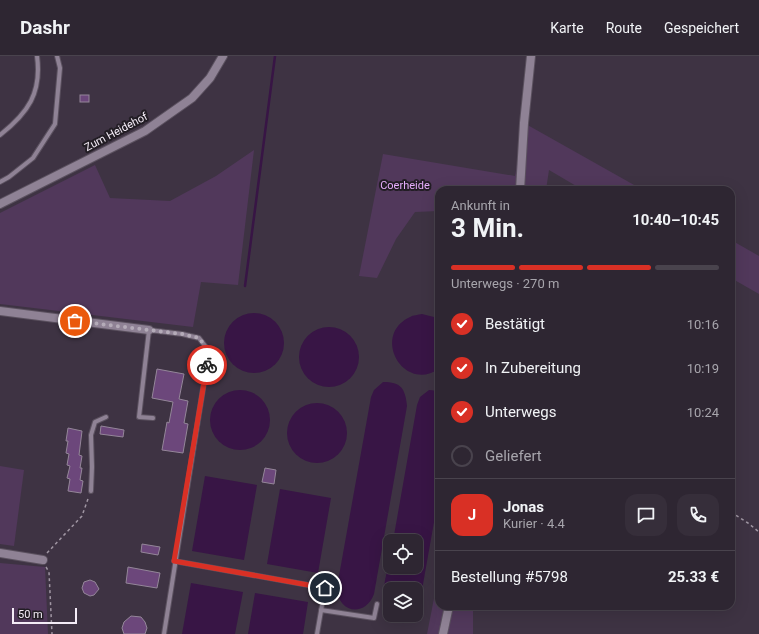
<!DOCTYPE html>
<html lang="de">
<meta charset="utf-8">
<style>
:root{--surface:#2e2632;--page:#362e3a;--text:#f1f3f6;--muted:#a7a5ac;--line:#49434d;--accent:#d93025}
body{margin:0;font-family:Roboto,sans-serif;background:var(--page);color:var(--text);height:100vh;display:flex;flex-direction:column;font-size:15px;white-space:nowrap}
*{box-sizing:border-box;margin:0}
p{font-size:13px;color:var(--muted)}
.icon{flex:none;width:22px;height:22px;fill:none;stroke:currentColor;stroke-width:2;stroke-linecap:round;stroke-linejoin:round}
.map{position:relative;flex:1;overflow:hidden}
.details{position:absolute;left:435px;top:130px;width:300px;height:424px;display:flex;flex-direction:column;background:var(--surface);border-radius:12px;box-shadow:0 4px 16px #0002,0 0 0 1px var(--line)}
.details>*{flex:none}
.tools{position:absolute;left:383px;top:478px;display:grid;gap:8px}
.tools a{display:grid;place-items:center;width:40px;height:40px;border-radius:8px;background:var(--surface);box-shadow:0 4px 16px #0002,0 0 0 1px var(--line);font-size:20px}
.scale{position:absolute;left:12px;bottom:10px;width:65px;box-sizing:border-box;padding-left:4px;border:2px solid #f4ecf7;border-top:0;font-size:11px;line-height:14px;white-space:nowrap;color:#f4ecf7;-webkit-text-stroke:3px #221d24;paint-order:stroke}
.pin{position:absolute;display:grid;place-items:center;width:34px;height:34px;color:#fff;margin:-17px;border:2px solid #fff;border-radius:50%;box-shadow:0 1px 4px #0007}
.courier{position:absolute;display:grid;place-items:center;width:40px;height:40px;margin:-20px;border:3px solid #d93025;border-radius:50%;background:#fff;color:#222;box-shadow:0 1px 5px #0007}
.head em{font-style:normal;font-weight:700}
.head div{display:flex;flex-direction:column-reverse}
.head{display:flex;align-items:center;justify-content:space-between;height:68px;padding:0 16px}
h1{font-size:26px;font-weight:700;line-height:30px}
.bar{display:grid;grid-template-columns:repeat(4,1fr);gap:6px 4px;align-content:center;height:48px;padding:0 16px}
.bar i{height:5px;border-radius:3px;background:var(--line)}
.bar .on{background:var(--accent)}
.bar p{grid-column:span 4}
.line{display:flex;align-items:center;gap:10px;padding:0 16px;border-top:1px solid var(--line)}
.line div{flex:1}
.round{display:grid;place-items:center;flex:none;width:42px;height:42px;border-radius:12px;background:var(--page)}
ol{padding:0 16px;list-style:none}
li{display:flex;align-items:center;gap:12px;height:44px}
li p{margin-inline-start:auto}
li .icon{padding:4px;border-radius:50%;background:var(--accent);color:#fff;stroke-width:4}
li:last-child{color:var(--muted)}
li i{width:22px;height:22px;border:2px solid var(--line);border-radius:50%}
header{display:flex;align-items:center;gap:24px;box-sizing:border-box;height:56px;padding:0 20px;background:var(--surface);border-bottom:1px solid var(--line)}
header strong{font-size:19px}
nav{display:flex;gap:22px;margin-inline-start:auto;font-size:14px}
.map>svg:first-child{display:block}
.green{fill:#51385b}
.water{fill:#381545}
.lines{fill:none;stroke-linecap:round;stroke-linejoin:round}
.stream{stroke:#381545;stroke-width:2.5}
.building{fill:#6c477b;stroke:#948699}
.service-casing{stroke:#5b515f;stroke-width:6}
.minor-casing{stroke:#5b515f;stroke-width:10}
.path{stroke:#a096a3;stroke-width:1.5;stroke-dasharray:3 3;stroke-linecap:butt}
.service{stroke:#8f8295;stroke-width:4}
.minor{stroke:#8f8295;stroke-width:8}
.done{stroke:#b4abb8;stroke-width:4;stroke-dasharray:0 7.2}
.route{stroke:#d93025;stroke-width:5}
.labels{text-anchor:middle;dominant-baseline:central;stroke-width:4;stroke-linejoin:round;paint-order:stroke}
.street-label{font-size:11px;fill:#f4ecf7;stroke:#221d24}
.park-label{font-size:11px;fill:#e5adfb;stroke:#221d24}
</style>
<header>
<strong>Dashr</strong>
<nav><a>Karte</a><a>Route</a><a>Gespeichert</a></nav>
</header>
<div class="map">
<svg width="759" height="578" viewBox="0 0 759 578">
<rect width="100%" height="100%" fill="#3e3343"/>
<g class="green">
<path d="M524,67L643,134H583L549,114L546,134H439V155L415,156L396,183L377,222L359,220L383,98L515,120Z"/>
<path d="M254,94L238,229L201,226L193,271L0,248V157L95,109L110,142L170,145L216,120Z"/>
<path d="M731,184L759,200V238L731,222Z"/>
<path d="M0,410L24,414L14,490L0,488Z"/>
<path d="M0,507L45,511L48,578H0Z"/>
<path d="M439,517V550H473V578H427Z"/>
</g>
<g class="water">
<circle cx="254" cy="287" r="30"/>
<path d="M422,258L434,261L439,264V313C403,337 371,279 410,261C413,259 418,259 422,258Z"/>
<circle cx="329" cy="301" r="30"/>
<path d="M383,326C401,326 405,332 407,350L374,538C365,562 337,557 337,531L371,341L374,334Z"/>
<path d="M429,334L439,335V438L420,545L416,554V533H390V557C377,545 387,518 390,502V511H416V485H393L417,349L420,341Z"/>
<circle cx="240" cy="364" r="30"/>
<circle cx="317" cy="377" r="30"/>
<path d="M205,420L257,429L244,504L192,495Z"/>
<path d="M280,433L331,442L318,517L267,508Z"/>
<path d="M191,527L243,536L235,578H182Z"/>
<path d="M255,537L308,546L303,578H248Z"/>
</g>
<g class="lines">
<path class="stream" d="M245,230L275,0"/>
</g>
<g class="building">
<rect x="80" y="39" width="9" height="7"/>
<path d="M157,313L184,318L179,343L188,345L184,367L188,368L183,397L162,394L167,366L169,367L173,346L152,342Z"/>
<path d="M101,370L124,374L123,381L100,378Z"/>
<path d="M68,372L82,375L79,399L82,400L80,412H82L80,424L83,425L81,437L68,435L70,423L67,422L70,410L67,409L69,398L66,397L68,385H66Z"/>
<path d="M265,412L276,414L274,428L262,426Z"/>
<path d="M142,488L160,491L158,499L141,496Z"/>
<path d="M128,511L160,517L157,532L126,527Z"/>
<path d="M90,524L95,526L99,533L94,539L90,540L84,537L82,532L84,526Z"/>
<path d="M131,560L141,561L145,566L147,572L145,578H124L122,572L124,566Z"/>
</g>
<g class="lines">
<g class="service-casing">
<g id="service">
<path d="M0,79C28,57 42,37 37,0"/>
<path d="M0,126L9,121L33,102L55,68L60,12L57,0"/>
<path d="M153,362L139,361L149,274L182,278L199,282L209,295L164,578"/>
<path d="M91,435L92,411L91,379L95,366L106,361"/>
<path d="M174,505L325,532L317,578"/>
<path d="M321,554L374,562L377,548"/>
</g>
</g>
<g class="minor-casing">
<g id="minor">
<path d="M520,134L524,67L531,0"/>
<path d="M0,148L145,75L192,42L210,22L223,0"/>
<path d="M0,255L149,274"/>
<path d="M0,497L43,504"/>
<path d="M443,578L449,550"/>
</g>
</g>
<g class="path">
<path d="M731,456L748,467L759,476"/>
<path d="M47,497L82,460L89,440"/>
<path d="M46,511L49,516L52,578"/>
</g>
<use href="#service" class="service"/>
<use href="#minor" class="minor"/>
</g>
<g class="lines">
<path class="done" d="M75,265L182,278L199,282L209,295L207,309"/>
<path class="route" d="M207,309L174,505L325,532"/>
</g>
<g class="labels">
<g class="street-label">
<text transform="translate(116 76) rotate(-28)">Zum Heidehof</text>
</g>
<g class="park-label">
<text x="405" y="129">Coerheide</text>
</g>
</g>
</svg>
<div class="tools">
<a><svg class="icon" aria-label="locate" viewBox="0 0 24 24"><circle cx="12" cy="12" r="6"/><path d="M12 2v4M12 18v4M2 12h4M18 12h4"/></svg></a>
<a><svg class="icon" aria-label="layers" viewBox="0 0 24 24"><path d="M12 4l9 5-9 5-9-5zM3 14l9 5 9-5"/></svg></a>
</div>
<div class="scale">50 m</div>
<div class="pin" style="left:75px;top:265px;background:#ea580c"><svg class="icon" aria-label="bag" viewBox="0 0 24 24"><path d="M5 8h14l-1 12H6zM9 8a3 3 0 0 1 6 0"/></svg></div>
<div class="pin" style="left:325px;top:532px;background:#1f2937"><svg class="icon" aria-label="home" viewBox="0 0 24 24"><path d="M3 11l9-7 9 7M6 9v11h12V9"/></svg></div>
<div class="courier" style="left:207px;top:309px"><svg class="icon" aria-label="bike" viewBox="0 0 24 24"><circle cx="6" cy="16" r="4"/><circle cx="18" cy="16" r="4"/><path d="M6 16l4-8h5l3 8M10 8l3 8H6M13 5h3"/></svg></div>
<section class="details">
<div class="head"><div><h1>3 Min.</h1><p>Ankunft in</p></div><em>10:40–10:45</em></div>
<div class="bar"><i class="on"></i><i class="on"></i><i class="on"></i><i></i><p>Unterwegs · 270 m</p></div>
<ol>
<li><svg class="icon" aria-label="check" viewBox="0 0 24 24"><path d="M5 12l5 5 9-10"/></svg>Bestätigt<p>10:16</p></li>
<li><svg class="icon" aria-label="check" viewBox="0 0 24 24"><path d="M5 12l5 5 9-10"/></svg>In Zubereitung<p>10:19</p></li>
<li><svg class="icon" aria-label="check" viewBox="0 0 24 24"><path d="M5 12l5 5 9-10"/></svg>Unterwegs<p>10:24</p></li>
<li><i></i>Geliefert</li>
</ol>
<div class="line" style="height:72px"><b class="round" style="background:var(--accent);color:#fff">J</b><div><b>Jonas</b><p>Kurier · 4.4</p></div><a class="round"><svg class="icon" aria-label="chat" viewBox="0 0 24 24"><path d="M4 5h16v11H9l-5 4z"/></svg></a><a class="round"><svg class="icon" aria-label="phone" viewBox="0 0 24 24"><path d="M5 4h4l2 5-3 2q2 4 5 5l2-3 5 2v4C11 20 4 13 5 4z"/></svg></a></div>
<div class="line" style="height:52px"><div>Bestellung #5798</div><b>25.33 €</b></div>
</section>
</div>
